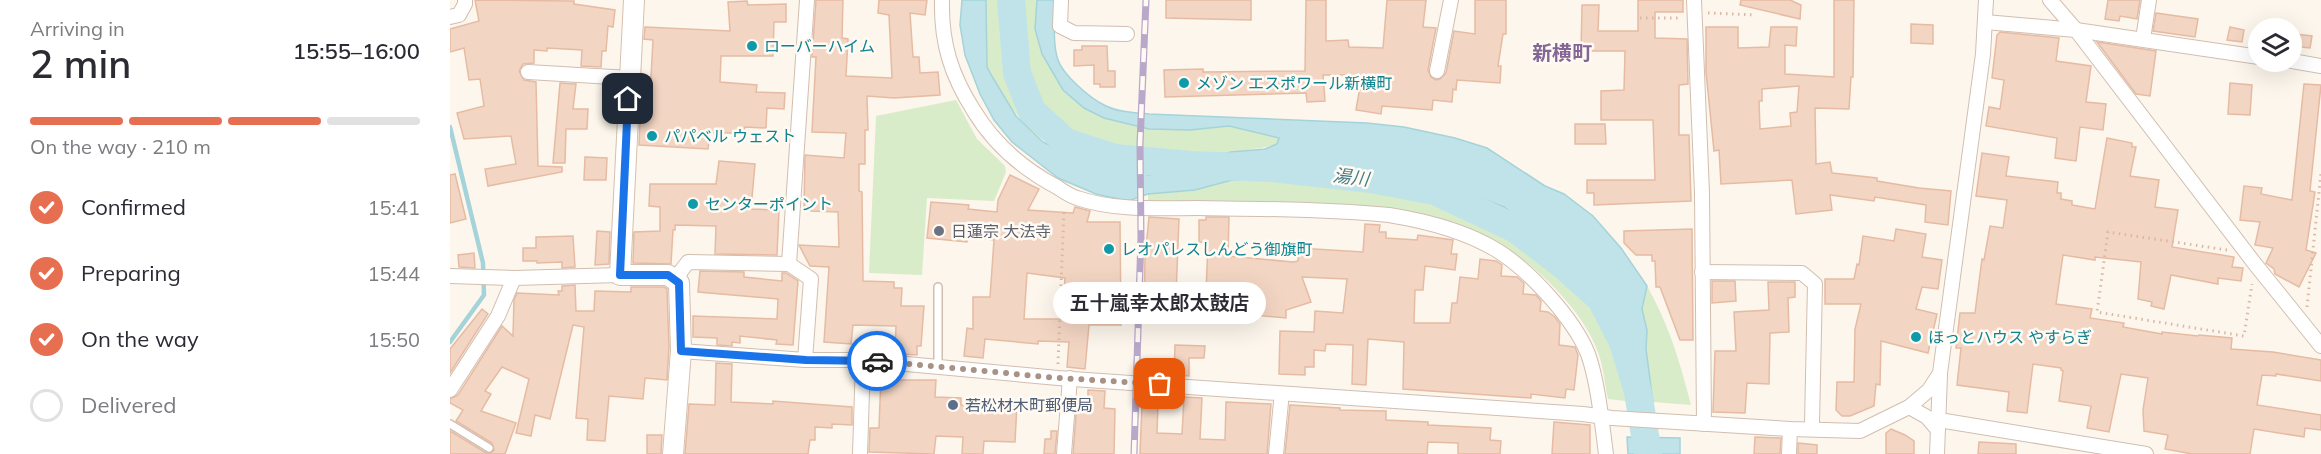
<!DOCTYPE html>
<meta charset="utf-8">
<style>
:root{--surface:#fff;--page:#f7f7f7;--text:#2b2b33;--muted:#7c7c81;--line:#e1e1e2;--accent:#e76f51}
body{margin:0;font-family:Mulish,"Noto Sans JP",sans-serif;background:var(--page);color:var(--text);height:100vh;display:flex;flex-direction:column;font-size:22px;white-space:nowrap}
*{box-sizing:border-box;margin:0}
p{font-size:20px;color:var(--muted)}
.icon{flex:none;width:33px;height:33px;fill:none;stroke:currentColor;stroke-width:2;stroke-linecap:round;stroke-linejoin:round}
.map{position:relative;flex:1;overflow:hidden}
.side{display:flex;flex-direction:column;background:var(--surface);width:450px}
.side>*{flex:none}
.controls{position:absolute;left:1798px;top:18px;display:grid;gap:12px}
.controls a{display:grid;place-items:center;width:54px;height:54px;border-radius:50%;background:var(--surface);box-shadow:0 6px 24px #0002;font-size:30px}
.pin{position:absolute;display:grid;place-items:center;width:51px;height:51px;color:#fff;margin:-26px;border-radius:12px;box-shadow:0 3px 9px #0006}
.courier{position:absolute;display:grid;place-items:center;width:60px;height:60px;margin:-30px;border:4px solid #1a73e8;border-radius:50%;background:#fff;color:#222;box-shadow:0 2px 8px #0007}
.bubble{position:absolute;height:42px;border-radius:21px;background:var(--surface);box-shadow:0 6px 24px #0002;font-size:20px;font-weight:600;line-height:42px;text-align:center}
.head em{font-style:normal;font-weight:600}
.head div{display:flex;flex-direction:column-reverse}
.head{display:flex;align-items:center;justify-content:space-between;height:102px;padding:0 30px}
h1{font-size:39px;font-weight:600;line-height:45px}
.bar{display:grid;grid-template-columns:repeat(4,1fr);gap:9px 6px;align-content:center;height:72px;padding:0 30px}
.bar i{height:8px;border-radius:4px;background:var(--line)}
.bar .current{background:var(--accent)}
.bar p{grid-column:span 4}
ol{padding:0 30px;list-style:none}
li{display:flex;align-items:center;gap:18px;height:66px}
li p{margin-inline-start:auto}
li .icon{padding:6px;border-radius:50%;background:var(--accent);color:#fff;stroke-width:4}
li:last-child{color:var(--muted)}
li i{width:33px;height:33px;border:3px solid var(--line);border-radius:50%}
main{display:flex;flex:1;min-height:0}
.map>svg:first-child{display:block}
.green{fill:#d8ecc9}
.water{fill:#bfe3e8;stroke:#a5d3da;stroke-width:1.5}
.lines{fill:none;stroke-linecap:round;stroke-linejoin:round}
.stream{stroke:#a5d3da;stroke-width:4.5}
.river{stroke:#bfe3e8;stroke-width:28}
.building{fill:#f3d5c3;stroke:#e6bba3;stroke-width:1.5;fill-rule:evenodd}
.lane-casing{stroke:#d1beb0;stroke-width:10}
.street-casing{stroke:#d1beb0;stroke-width:16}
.secondary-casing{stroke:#d6c0b0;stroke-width:22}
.path{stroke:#d9b8a5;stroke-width:3;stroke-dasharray:1.5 4.5;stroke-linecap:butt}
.lane{stroke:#fff;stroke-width:7}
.street{stroke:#fff;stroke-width:14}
.secondary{stroke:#fff;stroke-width:20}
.rail-casing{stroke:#b9a8c9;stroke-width:7}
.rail{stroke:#fffaf3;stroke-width:4.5;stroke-dasharray:14;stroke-linecap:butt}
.done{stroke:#a89285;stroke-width:6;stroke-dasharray:0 10.8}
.route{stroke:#1a73e8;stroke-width:8}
.culture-dot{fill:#0f9aa8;stroke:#fffaf3;stroke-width:2}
.worship-dot{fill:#6b7280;stroke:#fffaf3;stroke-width:2}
.service-dot{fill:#5c6f8a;stroke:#fffaf3;stroke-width:2}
.labels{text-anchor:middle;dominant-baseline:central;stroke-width:5;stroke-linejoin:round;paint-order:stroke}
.culture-label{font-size:16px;fill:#0d838f;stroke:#fffaf3;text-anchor:start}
.worship-label{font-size:16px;fill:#5b616d;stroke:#fffaf3;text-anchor:start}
.service-label{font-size:16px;fill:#4e5e75;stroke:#fffaf3;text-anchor:start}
.water-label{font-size:18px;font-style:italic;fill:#437c86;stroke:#fffaf3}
.quarter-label{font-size:20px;font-weight:bold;fill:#846695;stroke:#fffaf3}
</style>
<main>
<section class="side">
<div class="head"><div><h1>2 min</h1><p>Arriving in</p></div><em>15:55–16:00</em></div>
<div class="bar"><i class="current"></i><i class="current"></i><i class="current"></i><i></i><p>On the way · 210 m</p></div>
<ol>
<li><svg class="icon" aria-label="check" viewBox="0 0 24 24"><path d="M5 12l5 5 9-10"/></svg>Confirmed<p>15:41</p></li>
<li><svg class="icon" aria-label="check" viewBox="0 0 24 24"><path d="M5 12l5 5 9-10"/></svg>Preparing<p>15:44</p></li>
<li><svg class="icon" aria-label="check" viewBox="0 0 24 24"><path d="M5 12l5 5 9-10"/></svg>On the way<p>15:50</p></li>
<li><i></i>Delivered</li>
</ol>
</section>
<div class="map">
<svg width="1871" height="454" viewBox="0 0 1871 454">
<rect width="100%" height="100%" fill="#fdf6ec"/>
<g class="green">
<path d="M536,0H587L585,29L613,90L634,108L654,118L699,129L740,130L779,126L829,137L827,144C810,150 792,149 774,154C747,161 731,177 700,175C693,174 686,170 678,168C669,166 660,167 651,165C607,155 577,134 554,96C548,87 541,78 538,68C533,54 537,17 536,0Z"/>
<path d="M506,100L527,139L555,166L556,172L544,201L477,198L472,275L419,273L426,116Z"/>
<path d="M928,167L987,182L1054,207L1117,258L1151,291L1168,319L1184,402L1158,399C1155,386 1154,372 1150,358C1136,311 1079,256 1035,237C1023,232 1011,229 999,225L698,202V194L745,190L782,180L822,175Z"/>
<path d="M1197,286C1219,325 1230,362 1241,405L1203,402L1196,349L1197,330L1192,309Z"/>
</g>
<g class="water">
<path d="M512,0H536L537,67L543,78L566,116L593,142L618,155L652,165L679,168L698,175L710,174L735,170L762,157L781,152L815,149L827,144L829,138L779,126L740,130L699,129L654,118L634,108L613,90L592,54L585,29L587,0H606C605,19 602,42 608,60C613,75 640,98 654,105C667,112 685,113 699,114L917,123L954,127L1005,138L1037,148L1095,186L1114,194L1143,216L1171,248L1197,286L1192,309L1197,330L1196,349L1203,402H1184L1168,319L1151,291L1117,258L1054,207L987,182L928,167L782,180L745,190L698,194L678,201L646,194L608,178L562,142L544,120L530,94L515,55L510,25Z"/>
<path d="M1177,437L1230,438V454H1178Z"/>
</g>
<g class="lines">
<path class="stream" d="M0,127L33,263L34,295L0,342"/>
<path class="river" d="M561,0L567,73L582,111L616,142L665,158L740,165L822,168L921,179L985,191L1066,229L1114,266L1151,299L1173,342L1188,392L1198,454"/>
</g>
<g class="building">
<path d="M25,0L124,1V4L165,10L163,27L158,26L156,51H152L151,67L131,66L132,50L97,48V51L84,50V63L73,64L69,71L74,80L86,82L88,166L112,167V172L38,186L35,169L66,164L61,136L14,139L7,113L34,106L30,79L19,80L14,48L0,52V29L29,21Z"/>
<path d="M366,0H393L392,38L398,39L396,76L442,78L439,15L428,13L429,0H477L475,15L460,13L463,57H469L470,73L488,72L490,95L444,98L417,96L418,130H415V164H409V191L412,192L413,281L444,282V288H452L451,306H474L471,346H467V355L452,354L453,350L445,349L446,326L403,325L401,344L374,342L379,267L360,266L349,245L389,247L388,212L361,211V208L354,207L355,155L394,158L396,133L362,132L366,57H362Z"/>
<path d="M716,0H801V20L716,18Z"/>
<path d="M856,0H876V41L898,40L899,47L933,48L937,0H976L973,27L986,28L978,70L981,77L986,80L990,79L996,73L1004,31L1025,34V0H1056V34H1053L1048,66H1051L1050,83L1007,80L1006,90L1003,89L1002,102L983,100L982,110L932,106L931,114L906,110L912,75H873L875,101L857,102L856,93L715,97L714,70L753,69V72L855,71Z"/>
<path d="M1188,0H1233V12H1205V38L1237,39L1238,84L1229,85V135H1239L1241,201L1144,205V193H1137V180H1205L1203,120H1151V91L1174,90L1175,51H1131L1132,5H1149L1148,31H1188Z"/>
<path d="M1291,0H1340L1351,5L1350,19L1290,5Z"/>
<path d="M1384,0H1404L1403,77H1401L1399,109L1365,108L1366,164L1380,162L1382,173L1427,178V181L1469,188L1501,191L1498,225L1475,222L1476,205L1425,197L1424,201L1380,195L1382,210L1346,214L1342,180L1271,184L1269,150L1264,151L1256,72V27H1288V48L1319,47L1321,27H1347L1346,46L1335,45V74L1384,77ZM1349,86L1347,112L1340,113L1341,126L1310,129L1309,101H1312V89Z"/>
<path d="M1658,0H1690L1687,19L1670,16L1669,21L1655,19Z"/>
<path d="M297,1L298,5L336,4V22H324L323,56H271L270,82L307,85L306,92L335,93L334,109L317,108L316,128L295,127L294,131H285V133H260L258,149L189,145L192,76L201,77L203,40L194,39L195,27L280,31L278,2Z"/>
<path d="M1706,13L1748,19L1745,37L1703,31Z"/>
<path d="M1461,24L1483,25V44L1461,43Z"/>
<path d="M1780,27L1794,30L1792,42L1777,40Z"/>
<path d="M1550,32L1609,38L1606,61L1641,66L1636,102L1656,104L1653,130L1630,127L1626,161L1605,158L1607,138L1536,126L1539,107L1550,109L1554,80L1542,78L1547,35Z"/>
<path d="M1845,34L1862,36L1860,48L1843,46Z"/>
<path d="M1647,42L1706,51L1700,96L1686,94Z"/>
<path d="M632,46H657L658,71H665V87H650V84H644V65L624,66V50H632Z"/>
<path d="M110,83L126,84L123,109H138L137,129H116L115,163H103Z"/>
<path d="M1780,83L1802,85L1800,115L1778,114Z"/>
<path d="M1854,84L1871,85L1860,191L1865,192L1856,250L1866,253L1849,287L1825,274L1824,269L1816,263L1823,248L1805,245L1810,222L1790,220L1794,186L1812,188L1811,194L1842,200Z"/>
<path d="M1125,124H1155L1156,144H1125Z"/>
<path d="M1657,138L1682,143V147H1686L1680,176L1709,180L1705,207L1728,210L1722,247L1784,257L1782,267L1793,268L1791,281L1768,278V284L1721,275L1714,309L1701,306L1702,302L1688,299L1691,262L1645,257V260L1613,255L1606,304L1642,309L1640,318L1674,323L1673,327L1712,334V332L1748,336L1749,335L1782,338L1781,349L1823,352L1871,360V381L1826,374V376L1812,375L1807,405L1871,415V430L1855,428L1854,437L1804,429L1800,454H1742L1715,449L1718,435L1694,431L1693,410L1698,378L1671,374L1659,432L1637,428L1641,406L1609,401L1613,371L1611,370V368L1583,364L1577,413L1557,411L1559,392L1507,385L1511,348H1506L1510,313H1525L1532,259L1534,260L1540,226L1553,228L1557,200L1526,196L1532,153L1559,157L1556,176L1608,182L1607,193H1611V199L1622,201V205L1645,209Z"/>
<path d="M135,157L157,158L156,180H134Z"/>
<path d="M269,161L305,164L301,209L329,210L327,255L265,254L266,226L225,225V230H223L221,264L183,263L184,232L210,231V207L199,206L200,184H266Z"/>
<path d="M5,174L16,219L0,223V175Z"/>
<path d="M560,175L589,189L578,210L623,213L625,207L640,211L637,222H670L671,325H639L635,369L617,367L619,342L588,341V344L535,339L533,358L514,356L517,328L523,329V297H540L544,240L518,237L517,242L477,238L481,202L519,205L518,209L547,212L548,200ZM577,273L615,278L612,319H574Z"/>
<path d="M699,217L729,219L725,320L694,318L695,257Z"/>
<path d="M756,217H779L778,256L843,262L848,261L849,248L913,252L915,224L930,225L929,232H936V238L967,240L968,235L1003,240L1001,254H1007L1005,270L975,266L973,290H965L964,323H1000L1002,303H1007L1010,277L1028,279L1030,259L1046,261L1052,265L1051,276L1067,277L1074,283L1073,294L1086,295L1091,301L1090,311L1098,312L1105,317L1110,324L1109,345L1125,347L1128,355L1124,390L1116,389L1115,398L1081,394V398L953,389L954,342L918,339L916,385L902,384L903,345L876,344L875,351L864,350V367H855V375L829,374L830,331L864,332L865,311L893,313L897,279L852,277L861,302L836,310V318L772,312V319L755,318L758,242H749V220H756Z"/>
<path d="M1242,229L1243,340H1230L1210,287H1206L1205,261H1202V255H1186L1174,243V231Z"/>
<path d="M1446,229L1476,234L1472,257L1492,260L1488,289L1472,287L1466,309L1487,314L1478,353L1431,341L1430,385L1426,384L1424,406L1400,416H1392L1386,410L1387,382H1404L1405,329L1411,304H1375V279H1404L1407,264L1409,265L1413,236L1444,241Z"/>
<path d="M147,231L160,232L159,264L145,265Z"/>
<path d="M123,236L125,267L112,268V262L87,263V261H73V248H86V237Z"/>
<path d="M24,253L25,268L9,267L8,255Z"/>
<path d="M250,271L294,272V277L332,281V273H336L348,281L343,345L326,344L327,340L290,336V343L282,342V346L267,345V338L243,337V316L327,319L328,299L248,292Z"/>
<path d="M1262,281H1285L1286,301L1262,303Z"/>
<path d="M1318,282H1345V297L1338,298L1339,332L1320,333L1319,384L1297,383L1295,413L1263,412L1265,351H1286L1284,312L1319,310Z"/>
<path d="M125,285L126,311H144L145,291L181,292V287H214L217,289L219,347L217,380L195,378L193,399L159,396L155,441L137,440L138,419L126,418L134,327L123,325L100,419L85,415L81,436L66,433L79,379L52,367L35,391L41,394L31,411L66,423L55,454H0V431L36,453H41L44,450L42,443L6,421L13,410L0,403V399L8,395L52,326L63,336L64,300L67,293L109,295L108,291H112V286Z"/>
<path d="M32,309L38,314L0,373V349Z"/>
<path d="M725,345L755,346L754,358H739V376L724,375Z"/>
<path d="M266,363L282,364L281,402L323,404V401L402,407V425L382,424V428L365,427V440H360L358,454H235L239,404L265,405Z"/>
<path d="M431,375L450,376L449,380H486L485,397L511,398V405L548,408V403L567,404L565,442L534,441L533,454H512L513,437L486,436L484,454L419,452L420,428H429Z"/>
<path d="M638,390L655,391L654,408L665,409L664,454H623L627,402L638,403Z"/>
<path d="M734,397L752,398L750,439L775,440L776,402L821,404L817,454H690L692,404L708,405L707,433L732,434Z"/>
<path d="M840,405L890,408V410L936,411V420L978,422V425L1041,428L1040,440L1051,441L1050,454H1008V443L978,442L977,454H835Z"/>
<path d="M1104,422L1140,425V454H1102Z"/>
<path d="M1441,429L1455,435L1464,441V454H1436V433Z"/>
<path d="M601,431H607L605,454H594L595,439H601Z"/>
<path d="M197,435H212L211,454H197Z"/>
<path d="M1305,437L1331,438L1330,454H1304Z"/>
<path d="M1529,442L1566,444V454H1528Z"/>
<path d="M1348,443L1367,445V454H1348Z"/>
</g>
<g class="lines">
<g class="lane-casing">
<g id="lane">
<path d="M488,287V364"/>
<path d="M0,424L39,448"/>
</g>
</g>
<g class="street-casing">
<g id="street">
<path d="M492,0C491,43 501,75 524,111C544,144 573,169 607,187C613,191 620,196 627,198C666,211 707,208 748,208C812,209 876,209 939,215C976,221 1016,231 1048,251C1080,271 1124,319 1138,354C1148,382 1152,424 1156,454"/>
<path d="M611,0L610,26L624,33L677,34"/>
<path d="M1244,0L1252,193L1254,424"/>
<path d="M1600,0L1626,30L1805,264L1871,346"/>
<path d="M0,17L9,15L15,4V0"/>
<path d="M1535,22L1626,30L1809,57"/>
<path d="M1693,39L1699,0"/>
<path d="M1842,61L1871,66"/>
<path d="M987,71L1001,0"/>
<path d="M78,72L179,78"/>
<path d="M339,264L357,0"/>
<path d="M1252,272L1352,273L1365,284L1362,423"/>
<path d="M0,276L64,278L170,275"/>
<path d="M225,279L238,262L339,264L361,279L355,360"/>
<path d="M231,351L355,360H413L608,378L1133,414L1162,418L1340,429L1410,431L1459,407L1479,390L1490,373L1533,54L1536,0"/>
<path d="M0,390L48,316L64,278"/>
<path d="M1459,407L1477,417L1488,430"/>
<path d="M1489,420L1696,454"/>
<path d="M410,454L413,360"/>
<path d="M614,454L620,378"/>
<path d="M826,454L831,402"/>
<path d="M1339,454L1340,429"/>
<path d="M1487,454L1490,375"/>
</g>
</g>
<g class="secondary-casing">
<path id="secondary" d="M184,0L170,275H218L229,283L231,351L223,454"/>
</g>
<g class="path">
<path d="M1258,13L1305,15"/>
<path d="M1190,18H1231"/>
<path d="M1777,250L1658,232L1647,312L1794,336L1802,284"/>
<path d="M1857,307L1871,173"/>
<path d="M608,364L614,209"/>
</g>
<use href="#lane" class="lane"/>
<use href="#street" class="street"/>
<use href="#secondary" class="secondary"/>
<g class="rail-casing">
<path id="rail" d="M684,454L691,237L690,144L696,0"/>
</g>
<use href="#rail" class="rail"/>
</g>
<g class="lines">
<path class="done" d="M427,361L608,378L710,384"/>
<path class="route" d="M178,99L170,275H218L229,283L231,351L356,360L427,361"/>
</g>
<g class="culture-dot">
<circle cx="302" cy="46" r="6"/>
<circle cx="734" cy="83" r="6"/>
<circle cx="202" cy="136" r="6"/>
<circle cx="243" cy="204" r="6"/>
<circle cx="659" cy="249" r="6"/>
<circle cx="1466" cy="337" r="6"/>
</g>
<circle class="worship-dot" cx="489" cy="231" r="6"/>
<circle class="service-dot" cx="503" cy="405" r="6"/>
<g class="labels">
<g class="culture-label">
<text x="314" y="46">ローバーハイム</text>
<text x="746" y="83">メゾン エスポワール新横町</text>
<text x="214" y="136">パパベル ウェスト</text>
<text x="255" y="204">センターポイント</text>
<text x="671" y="249">レオパレスしんどう御旗町</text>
<text x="1478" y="337">ほっとハウス やすらぎ</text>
</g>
<g class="worship-label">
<text x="501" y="231">日蓮宗 大法寺</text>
</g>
<g class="service-label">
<text x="515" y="405">若松材木町郵便局</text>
</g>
<g class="water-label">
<text transform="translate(901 177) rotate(7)">湯川</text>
</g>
<g class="quarter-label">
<text x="1112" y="52">新横町</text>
</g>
</g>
</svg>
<div class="controls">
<a><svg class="icon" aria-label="layers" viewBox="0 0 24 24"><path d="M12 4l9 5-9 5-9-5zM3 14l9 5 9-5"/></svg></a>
</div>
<div class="pin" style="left:710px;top:384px;background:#ea580c"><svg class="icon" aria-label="bag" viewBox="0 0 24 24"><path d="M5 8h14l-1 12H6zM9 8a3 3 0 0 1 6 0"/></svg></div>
<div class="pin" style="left:178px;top:99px;background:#1f2937"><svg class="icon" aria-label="home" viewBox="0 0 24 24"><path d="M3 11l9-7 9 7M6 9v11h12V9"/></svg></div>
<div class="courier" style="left:427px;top:361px"><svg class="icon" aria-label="car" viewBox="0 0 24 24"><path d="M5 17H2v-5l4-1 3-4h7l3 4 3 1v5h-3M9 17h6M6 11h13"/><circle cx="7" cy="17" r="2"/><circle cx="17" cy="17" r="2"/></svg></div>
<div class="bubble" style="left:603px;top:282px;width:213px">五十嵐幸太郎太鼓店</div>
</div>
</main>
